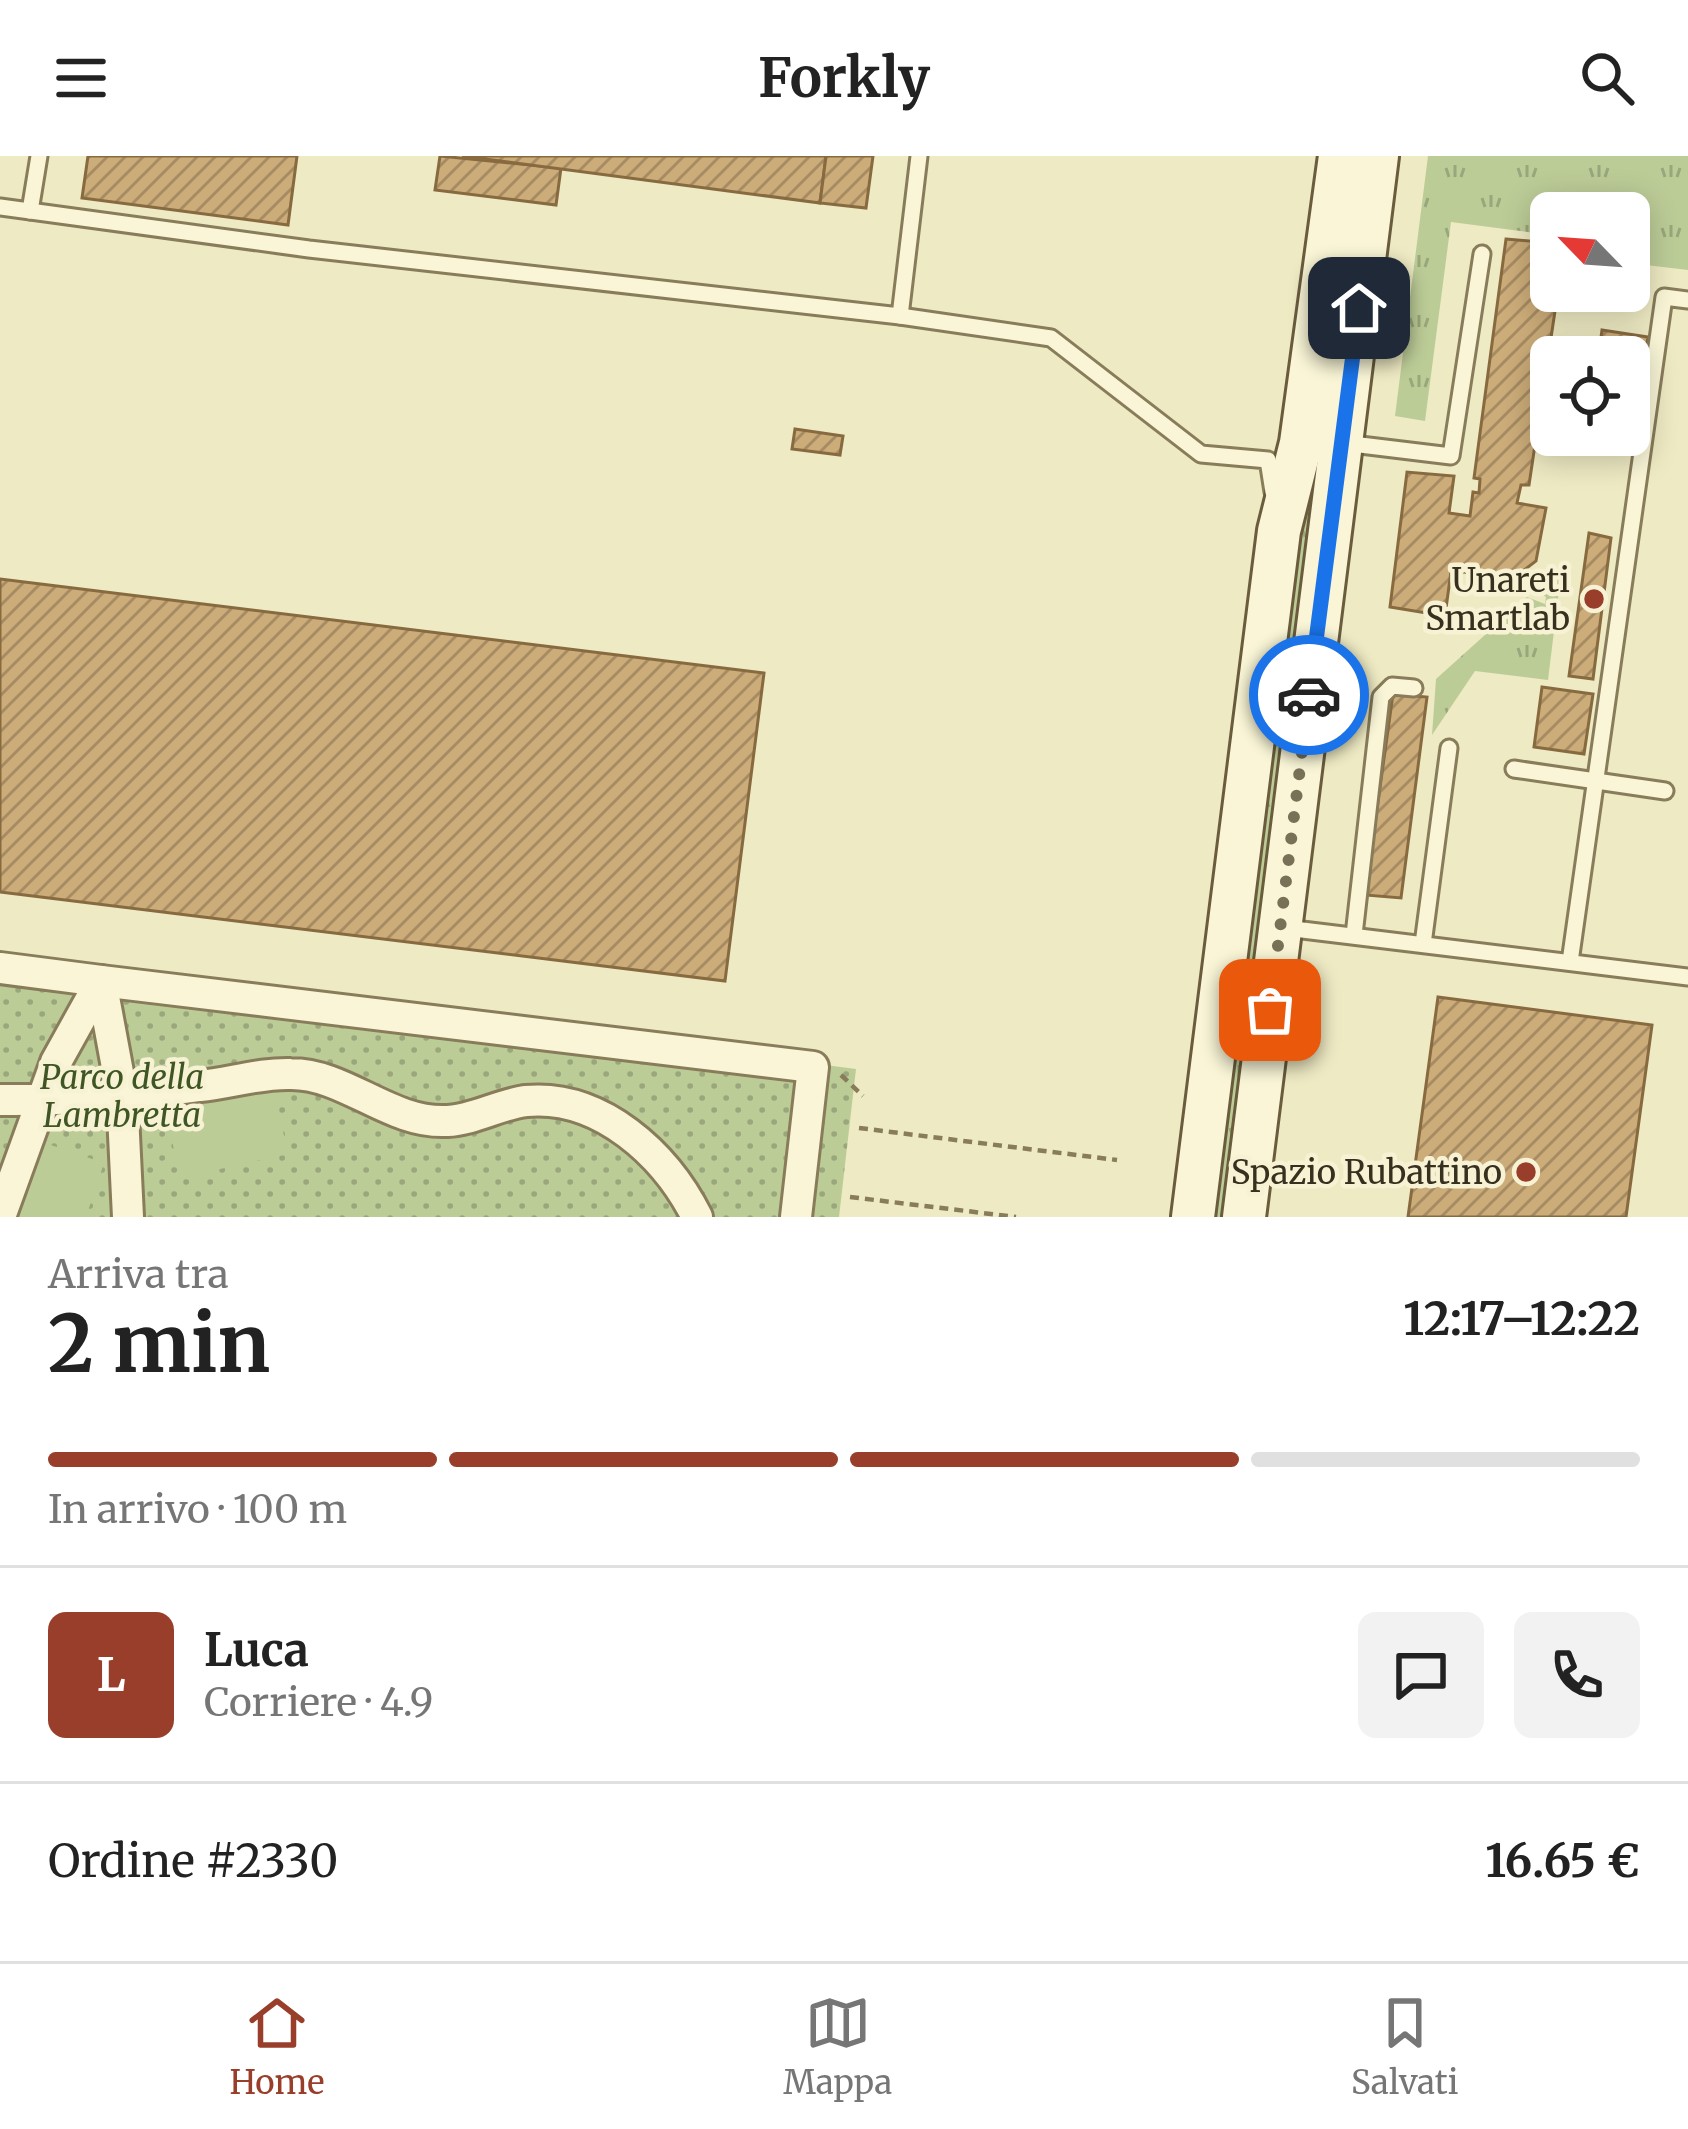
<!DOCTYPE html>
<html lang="it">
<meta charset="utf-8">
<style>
:root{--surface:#fff;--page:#f2f2f2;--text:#222;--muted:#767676;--line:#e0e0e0;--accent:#983e2a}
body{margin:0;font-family:Merriweather,serif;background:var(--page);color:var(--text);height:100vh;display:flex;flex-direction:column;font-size:45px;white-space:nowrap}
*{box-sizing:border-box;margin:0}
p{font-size:39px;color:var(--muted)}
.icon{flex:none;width:66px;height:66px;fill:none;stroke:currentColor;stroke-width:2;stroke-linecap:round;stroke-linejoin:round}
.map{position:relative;height:1061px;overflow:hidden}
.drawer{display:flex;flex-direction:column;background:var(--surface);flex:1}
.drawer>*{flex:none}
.needle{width:78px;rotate:295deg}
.fabs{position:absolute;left:1530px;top:36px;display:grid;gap:24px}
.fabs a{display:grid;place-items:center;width:120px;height:120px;border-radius:18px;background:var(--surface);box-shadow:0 6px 30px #0003;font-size:60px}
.pin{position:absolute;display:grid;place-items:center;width:102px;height:102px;color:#fff;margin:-51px;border-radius:24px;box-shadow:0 6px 18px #0006}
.courier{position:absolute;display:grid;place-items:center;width:120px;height:120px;margin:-60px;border:9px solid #1a73e8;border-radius:50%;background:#fff;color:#222;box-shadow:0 3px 15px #0007}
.summary em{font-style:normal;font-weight:700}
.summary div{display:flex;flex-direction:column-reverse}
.summary{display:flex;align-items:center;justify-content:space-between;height:204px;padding:0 48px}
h1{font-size:78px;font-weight:700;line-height:90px}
.bar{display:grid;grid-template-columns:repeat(4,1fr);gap:18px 12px;align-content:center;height:144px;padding:0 48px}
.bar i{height:15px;border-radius:9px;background:var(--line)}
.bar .active{background:var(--accent)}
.bar p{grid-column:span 4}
.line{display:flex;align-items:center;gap:30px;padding:0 48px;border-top:3px solid var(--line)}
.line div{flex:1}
.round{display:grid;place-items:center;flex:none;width:126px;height:126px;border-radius:18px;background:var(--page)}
header{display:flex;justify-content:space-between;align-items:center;height:156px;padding:0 48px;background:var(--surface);font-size:54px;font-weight:700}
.tabs{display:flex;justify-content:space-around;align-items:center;height:168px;border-top:3px solid var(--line);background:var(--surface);font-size:33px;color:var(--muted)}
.tabs a{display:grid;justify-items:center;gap:6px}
.tabs .active{color:var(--accent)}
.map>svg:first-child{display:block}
.grass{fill:url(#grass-tufts)}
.park{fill:url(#park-dots)}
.pitch{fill:#bccc97}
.building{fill:url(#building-hatch);stroke:#886a40;stroke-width:3}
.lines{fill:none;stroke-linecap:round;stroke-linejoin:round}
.lane-casing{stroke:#887c5a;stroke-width:21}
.street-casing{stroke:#887c5a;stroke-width:36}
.secondary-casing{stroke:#6a5c3d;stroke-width:48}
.path{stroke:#887c5a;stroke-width:4.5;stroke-dasharray:9 6;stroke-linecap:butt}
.lane{stroke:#f9f5d6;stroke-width:15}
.street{stroke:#f9f5d6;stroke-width:30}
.secondary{stroke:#f9f5d6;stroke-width:42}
.done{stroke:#787158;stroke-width:12;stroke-dasharray:0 21.6}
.route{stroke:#1a73e8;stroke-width:15}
.poi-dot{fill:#983e2a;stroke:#f6f2d3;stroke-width:4.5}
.labels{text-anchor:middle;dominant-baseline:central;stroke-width:9;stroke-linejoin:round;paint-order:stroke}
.poi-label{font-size:33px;fill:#38301e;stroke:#f6f2d3;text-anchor:end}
.park-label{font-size:33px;font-style:italic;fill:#3f5524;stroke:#f6f2d3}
</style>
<header><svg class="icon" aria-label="menu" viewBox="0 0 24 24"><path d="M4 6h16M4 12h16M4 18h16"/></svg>Forkly<svg class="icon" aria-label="search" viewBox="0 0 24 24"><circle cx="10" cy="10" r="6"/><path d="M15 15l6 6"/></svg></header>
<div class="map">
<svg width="1688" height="1061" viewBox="0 0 1688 1061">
<defs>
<pattern id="grass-tufts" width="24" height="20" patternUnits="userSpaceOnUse" patternTransform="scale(3)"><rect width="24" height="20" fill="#bccc97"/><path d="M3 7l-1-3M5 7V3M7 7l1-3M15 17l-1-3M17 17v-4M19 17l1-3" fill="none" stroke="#9aa67b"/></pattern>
<pattern id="park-dots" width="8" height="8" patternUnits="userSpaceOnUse" patternTransform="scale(3)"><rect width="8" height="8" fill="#bccc97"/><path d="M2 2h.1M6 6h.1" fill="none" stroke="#9aa67b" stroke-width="1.8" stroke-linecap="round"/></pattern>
<pattern id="building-hatch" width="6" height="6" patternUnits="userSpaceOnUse" patternTransform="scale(3)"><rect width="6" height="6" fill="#ccac79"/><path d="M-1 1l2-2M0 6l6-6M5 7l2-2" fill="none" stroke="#a78c63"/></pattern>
</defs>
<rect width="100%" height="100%" fill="#eeeac3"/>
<g class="grass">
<path d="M1347,0H1361L1227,1061H1213Z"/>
<path d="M1428,0H1688V114L1629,107V57H1551V79L1451,66L1425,265L1395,260Z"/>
<path d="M1562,410L1548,524L1475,515L1432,579L1436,523L1527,441L1545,448L1546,441L1536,434Z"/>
</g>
<path class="park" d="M0,802L856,913L839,1061H0Z"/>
<g class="pitch">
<path d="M274,934L288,998L180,1022L166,957Z"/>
<path d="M42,986L104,1007L86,1061H17Z"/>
</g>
<g class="building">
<path d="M88,0H297L288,69L82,42Z"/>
<path d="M440,0L561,12L556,49L435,34Z"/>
<path d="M462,0H826L820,47Z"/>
<path d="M826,0H873L866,52L820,47Z"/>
<path d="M1506,83L1551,87V135H1558L1529,329H1521L1517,347L1546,352L1536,405L1515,421L1463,416L1465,410L1452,408L1445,460L1390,451L1407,316L1454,320L1449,357L1470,360L1473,336L1479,337L1480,323L1474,322Z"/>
<path d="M1602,174L1648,181L1644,203L1599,196Z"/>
<path d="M795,273L843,280L840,299L792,293Z"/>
<path d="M1589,377L1611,382L1593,523L1569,520Z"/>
<path d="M0,423L764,517L725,825L0,736Z"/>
<path d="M1542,531L1593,538L1584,598L1534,591Z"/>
<path d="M1393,538L1427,541L1401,742L1365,739Z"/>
<path d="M1438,841L1652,869L1626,1061H1408Z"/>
</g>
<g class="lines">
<g class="lane-casing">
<g id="lane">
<path d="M0,51L309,93L900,160L1051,182L1201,298L1268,304L1273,336"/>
<path d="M30,55L39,0"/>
<path d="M900,160L919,0"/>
<path d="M1344,287L1451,300L1482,98"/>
<path d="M1514,613L1665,635"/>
<path d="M1286,772L1688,821"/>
<path d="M1354,779L1381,541L1392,530L1414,532"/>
<path d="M1423,788L1449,592"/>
<path d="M1570,806L1664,141L1688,144"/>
</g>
</g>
<g class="street-casing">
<g id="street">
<path d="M0,812L101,825L122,938L128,1061"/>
<path d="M0,944C67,945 134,939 200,930C230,927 260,917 291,918C346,918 390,968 447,965C474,964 500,948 526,945C601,938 666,999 697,1061"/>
<path d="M0,1061L56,906L101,825L813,911L796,1061"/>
</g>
</g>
<g class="secondary-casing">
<g id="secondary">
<path d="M1193,1061L1279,375L1301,287L1340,0"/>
<path d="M1244,1061L1377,0"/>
</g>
</g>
<g class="path">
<path d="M841,919L863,940"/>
<path d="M859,972L1117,1004"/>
<path d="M850,1041L1016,1061"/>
</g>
<use href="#lane" class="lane"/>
<use href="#street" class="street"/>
<use href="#secondary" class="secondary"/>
</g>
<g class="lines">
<path class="done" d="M1270,854L1309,539"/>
<path class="route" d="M1309,539L1359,152"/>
</g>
<g class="poi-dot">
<circle cx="1594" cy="443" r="12"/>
<circle cx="1526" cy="1016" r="12"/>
</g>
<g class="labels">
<g class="poi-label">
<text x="1570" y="424">Unareti<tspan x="1570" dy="38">Smartlab</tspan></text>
<text x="1502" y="1016">Spazio Rubattino</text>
</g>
<g class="park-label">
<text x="122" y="921">Parco della<tspan x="122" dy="38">Lambretta</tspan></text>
</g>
</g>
</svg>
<div class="fabs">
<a><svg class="needle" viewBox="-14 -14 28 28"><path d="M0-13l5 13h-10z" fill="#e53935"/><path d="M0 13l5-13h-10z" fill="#767676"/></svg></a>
<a><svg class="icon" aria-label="locate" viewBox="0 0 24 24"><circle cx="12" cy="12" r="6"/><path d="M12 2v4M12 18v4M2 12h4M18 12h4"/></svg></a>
</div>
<div class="pin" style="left:1270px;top:854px;background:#ea580c"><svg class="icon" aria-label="bag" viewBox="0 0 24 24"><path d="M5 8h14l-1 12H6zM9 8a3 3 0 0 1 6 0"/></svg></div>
<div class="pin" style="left:1359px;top:152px;background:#1f2937"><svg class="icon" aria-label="home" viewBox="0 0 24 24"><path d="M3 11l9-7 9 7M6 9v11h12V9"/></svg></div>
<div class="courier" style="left:1309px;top:539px"><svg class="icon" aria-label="car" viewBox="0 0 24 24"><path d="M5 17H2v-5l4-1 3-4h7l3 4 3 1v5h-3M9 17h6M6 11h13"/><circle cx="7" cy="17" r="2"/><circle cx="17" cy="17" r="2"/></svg></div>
</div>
<section class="drawer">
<div class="summary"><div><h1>2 min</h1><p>Arriva tra</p></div><em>12:17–12:22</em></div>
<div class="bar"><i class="active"></i><i class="active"></i><i class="active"></i><i></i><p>In arrivo · 100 m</p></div>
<div class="line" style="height:216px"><b class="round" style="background:var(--accent);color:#fff">L</b><div><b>Luca</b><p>Corriere · 4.9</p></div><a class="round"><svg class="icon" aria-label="chat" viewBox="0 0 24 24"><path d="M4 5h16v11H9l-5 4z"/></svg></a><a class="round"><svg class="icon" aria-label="phone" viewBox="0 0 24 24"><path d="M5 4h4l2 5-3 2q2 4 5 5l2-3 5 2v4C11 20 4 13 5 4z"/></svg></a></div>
<div class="line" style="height:156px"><div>Ordine #2330</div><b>16.65 €</b></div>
</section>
<nav class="tabs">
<a class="active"><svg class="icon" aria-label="home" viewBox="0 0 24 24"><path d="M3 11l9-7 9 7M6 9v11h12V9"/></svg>Home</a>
<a><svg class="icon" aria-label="map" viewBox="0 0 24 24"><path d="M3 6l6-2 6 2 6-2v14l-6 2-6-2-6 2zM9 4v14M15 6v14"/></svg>Mappa</a>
<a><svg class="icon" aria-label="saved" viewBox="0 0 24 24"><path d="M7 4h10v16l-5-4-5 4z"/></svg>Salvati</a>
</nav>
